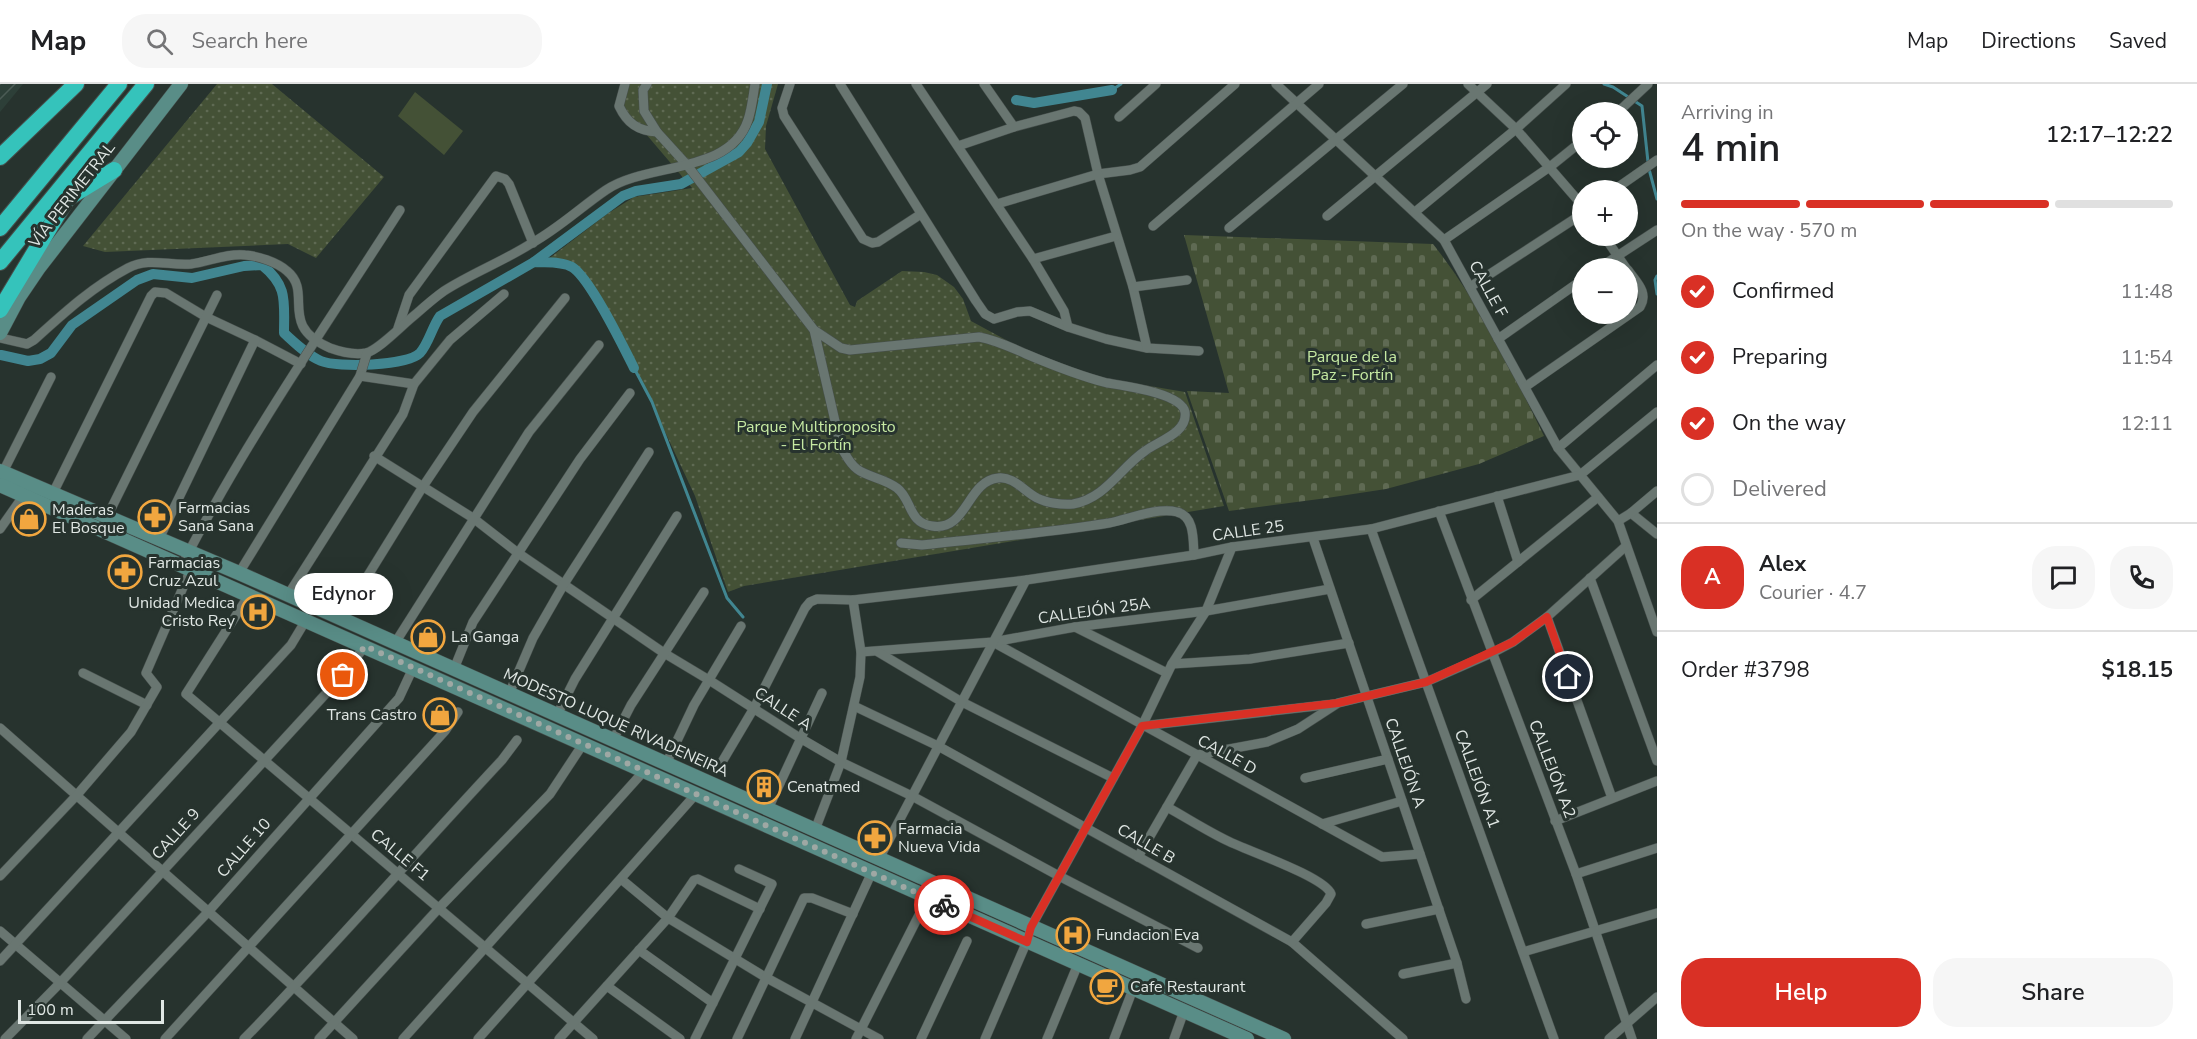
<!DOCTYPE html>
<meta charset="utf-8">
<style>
:root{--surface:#fff;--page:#f6f6f6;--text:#202124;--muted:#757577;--line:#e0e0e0;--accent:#d93025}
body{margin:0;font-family:"Nunito Sans",sans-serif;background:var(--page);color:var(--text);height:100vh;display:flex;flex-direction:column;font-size:22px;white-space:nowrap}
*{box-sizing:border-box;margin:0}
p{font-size:20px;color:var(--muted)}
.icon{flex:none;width:33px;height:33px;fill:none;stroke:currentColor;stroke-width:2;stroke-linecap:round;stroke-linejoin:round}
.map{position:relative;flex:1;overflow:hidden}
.details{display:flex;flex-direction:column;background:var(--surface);width:540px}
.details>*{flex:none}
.controls{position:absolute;left:1572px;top:18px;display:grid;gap:12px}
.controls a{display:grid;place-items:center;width:66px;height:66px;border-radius:50%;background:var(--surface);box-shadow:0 6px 24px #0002;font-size:30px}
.scale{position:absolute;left:18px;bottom:15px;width:146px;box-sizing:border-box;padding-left:6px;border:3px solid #e0e7e4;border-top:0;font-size:16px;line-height:21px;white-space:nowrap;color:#e0e7e4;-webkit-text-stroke:4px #27332e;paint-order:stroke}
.pin{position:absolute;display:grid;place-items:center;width:51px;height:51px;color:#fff;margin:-26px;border:3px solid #fff;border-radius:50%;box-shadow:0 2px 6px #0007}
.courier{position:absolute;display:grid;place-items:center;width:60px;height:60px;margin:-30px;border:4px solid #d93025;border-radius:50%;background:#fff;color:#222;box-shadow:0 2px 8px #0007}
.bubble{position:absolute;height:42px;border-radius:21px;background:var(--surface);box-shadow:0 6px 24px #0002;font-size:20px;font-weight:600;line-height:42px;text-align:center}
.headline em{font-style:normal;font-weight:600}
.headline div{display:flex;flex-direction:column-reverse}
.headline{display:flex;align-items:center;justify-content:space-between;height:102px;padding:0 24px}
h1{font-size:39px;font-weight:600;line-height:45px}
.bar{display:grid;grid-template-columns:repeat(4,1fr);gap:9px 6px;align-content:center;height:72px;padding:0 24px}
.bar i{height:8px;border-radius:4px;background:var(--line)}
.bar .on{background:var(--accent)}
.bar p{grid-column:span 4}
.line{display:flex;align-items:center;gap:15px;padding:0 24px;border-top:2px solid var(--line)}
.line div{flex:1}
.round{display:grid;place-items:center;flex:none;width:63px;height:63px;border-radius:24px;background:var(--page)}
ol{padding:0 24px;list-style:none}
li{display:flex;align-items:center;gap:18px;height:66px}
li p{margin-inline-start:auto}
li .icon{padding:6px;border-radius:50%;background:var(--accent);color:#fff;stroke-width:4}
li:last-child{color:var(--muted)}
li i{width:33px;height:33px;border:3px solid var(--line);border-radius:50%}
.cta{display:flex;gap:12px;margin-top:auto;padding:12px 24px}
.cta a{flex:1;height:69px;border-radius:24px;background:var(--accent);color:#fff;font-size:24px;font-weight:600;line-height:69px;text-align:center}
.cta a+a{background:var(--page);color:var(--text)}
header{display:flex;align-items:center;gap:36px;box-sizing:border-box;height:84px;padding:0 30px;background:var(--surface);border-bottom:2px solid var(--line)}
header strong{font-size:28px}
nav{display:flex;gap:33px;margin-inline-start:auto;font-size:21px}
.search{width:420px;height:54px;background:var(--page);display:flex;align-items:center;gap:15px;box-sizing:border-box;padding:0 21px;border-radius:24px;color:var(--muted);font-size:22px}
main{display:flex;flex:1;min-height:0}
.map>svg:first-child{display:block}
.industrial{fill:url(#industrial-furrows)}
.green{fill:url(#green-dots)}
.cemetery{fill:url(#cemetery-stones)}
.pitch{fill:#445136}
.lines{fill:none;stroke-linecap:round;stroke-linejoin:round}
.stream{stroke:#418691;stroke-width:3}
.canal{stroke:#418691;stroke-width:10}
.street-casing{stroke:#464f4c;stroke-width:10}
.secondary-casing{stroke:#464f4c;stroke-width:15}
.highway-casing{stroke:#464f4c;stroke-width:18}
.street{stroke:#697671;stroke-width:9}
.secondary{stroke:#598d87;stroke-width:14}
.highway{stroke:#35c3bb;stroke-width:16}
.done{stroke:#9fa8a4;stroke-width:6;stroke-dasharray:0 10.8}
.route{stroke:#d93025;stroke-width:8}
.labels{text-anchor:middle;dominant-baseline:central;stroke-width:6;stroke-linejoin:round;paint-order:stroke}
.street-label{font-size:16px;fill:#e0e7e4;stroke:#27332e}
.park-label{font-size:16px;fill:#c6eaa3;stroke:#27332e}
.poi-label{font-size:16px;fill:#e0e7e4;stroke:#27332e;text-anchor:start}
</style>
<header>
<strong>Map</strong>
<div class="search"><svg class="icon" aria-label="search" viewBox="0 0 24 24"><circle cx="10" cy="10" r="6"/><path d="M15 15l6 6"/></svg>Search here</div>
<nav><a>Map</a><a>Directions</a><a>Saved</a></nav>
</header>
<main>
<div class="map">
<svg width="1657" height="955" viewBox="0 0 1657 955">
<defs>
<pattern id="industrial-furrows" width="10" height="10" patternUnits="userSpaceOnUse" patternTransform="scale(1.5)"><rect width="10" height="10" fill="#2d3f38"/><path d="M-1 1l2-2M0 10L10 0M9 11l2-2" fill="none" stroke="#4b5b55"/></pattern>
<pattern id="green-dots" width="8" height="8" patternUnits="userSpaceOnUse" patternTransform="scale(1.5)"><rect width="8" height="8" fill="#445136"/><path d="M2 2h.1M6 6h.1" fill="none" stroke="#5f6a53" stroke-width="1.8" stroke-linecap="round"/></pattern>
<pattern id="cemetery-stones" width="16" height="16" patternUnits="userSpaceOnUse" patternTransform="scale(1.5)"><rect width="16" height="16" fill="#445136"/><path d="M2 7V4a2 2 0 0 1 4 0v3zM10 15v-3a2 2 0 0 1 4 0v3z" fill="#5f6a53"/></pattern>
</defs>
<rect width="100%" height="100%" fill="#27332e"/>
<path class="industrial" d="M0,0H23L0,28Z"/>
<g class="green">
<path d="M217,0H272L384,93L316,174L288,160L105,168L83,162Z"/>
<path d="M629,0H778L766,42L765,65L850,221L855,223L857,217L902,187L924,188L937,191L954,203L963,215L971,237L1019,263L1096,293L1185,308L1224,422L744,502L728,508L695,412L617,245L581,187L567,178L547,176L607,130L634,113L692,104L622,22Z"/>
</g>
<path class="cemetery" d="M1184,151L1433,160C1479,218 1512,287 1544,352L1479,380L1386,405L1327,414L1229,427L1187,307L1229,309Z"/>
<path class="pitch" d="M415,8L463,47L444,71L398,32Z"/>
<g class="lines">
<g class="stream">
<path d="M1604,0L1613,3L1642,22L1648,78"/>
<path d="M1112,6L1121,0"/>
<path d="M1649,85L1657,115"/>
<path d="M1657,192L1655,196L1657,210"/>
<path d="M634,284L652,318L727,514L743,533"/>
</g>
<g class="canal">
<path d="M1016,16L1034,19L1112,6"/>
<path d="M534,178C546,179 561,177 572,183C590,194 623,262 634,284"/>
<path d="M1,271L28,277L40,275L51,269L72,241L137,196L153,190L192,194L244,182L262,181C288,202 284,217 284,249C295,259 307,271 321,277C338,284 407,282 420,269C429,259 432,243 440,232L534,178L623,112L636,107L681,100L739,68L747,59L759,38L767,0"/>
</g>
<g class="street-casing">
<g id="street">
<path d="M625,0L619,22C627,39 638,47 657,48"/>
<path d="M647,0L643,6L644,27L657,48L687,81L814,246L841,363C846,371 849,379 857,385C867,393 884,394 897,404C912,415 908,439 932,442C967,448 967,397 998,394C1013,392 1024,407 1037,414C1047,419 1062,421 1073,420C1106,414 1120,384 1145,367C1158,357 1188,349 1185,328C1181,309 1125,302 1107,299C1080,292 1052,281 1026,270C1010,263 996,256 979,253L850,266L841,264L814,246"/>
<path d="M790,0L782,24L784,32L863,155L872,159L878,158L921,130"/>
<path d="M840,0L976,217L985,230L994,235L1017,228L1030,227L1068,243L1106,255L1147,264L1199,267"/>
<path d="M916,0L1033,175L1064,227L1068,243"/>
<path d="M984,0L1014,43"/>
<path d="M1276,0L1444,156L1558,364L1618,437L1657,548"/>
<path d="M1468,0L1516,45L1582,121"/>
<path d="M1618,28L1648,0"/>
<path d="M1119,33L1156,0"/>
<path d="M958,62L1014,43L1074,27L1079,28L1085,34L1098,90L1130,86L1140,83L1235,0"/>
<path d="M1614,106L1657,76"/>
<path d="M997,120L1098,90L1133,203L1147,264"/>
<path d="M1415,128L1516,45L1566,0"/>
<path d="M1327,132L1487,0"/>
<path d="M1153,142L1319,0"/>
<path d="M1229,144L1403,0"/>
<path d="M1604,152L1626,184"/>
<path d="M1444,156L1551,82L1582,57"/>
<path d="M1033,175L1116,152"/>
<path d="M1599,184L1657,146"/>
<path d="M1133,203L1187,196"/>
<path d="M1470,203L1582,130"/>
<path d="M398,244L409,211L496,92L505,95L509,100L533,159"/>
<path d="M0,254L27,260L34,256C64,229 92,203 128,184C149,173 169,182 191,180C208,178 227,169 245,171C258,172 277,178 287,187C314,209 277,241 330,264C341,268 354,271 366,269C379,266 403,240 416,230C425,222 434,214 444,207C472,189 504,177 532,159C559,144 581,123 606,106C647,78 730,91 748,36C752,24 753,12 755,0"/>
<path d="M1498,255L1582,196"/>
<path d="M255,256L301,280"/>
<path d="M414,300L450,256L504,210"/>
<path d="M1525,303L1640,223C1649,208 1636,198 1628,186"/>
<path d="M1558,364L1657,281"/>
<path d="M374,372L473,434L518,469L664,569L709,596L800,654L841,678L912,712L1059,792L1198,864"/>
<path d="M3,388L51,293"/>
<path d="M53,409L151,212L155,208L166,209L206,233L255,256L159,455"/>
<path d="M1497,412L1518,478"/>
<path d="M1439,427L1576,790L1632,955"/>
<path d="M1631,429L1657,450"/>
<path d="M107,433L217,211"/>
<path d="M1618,437L1631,429L1657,407"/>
<path d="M0,445L24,411"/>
<path d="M1371,445L1554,955"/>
<path d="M1313,454L1457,879L1466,915"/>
<path d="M901,459L922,461C984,454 1047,449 1109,439C1129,435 1157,423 1177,428C1195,432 1193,457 1194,471"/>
<path d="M182,481C245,358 325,243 400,126"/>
<path d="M239,489L360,292L367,269"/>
<path d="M1590,494L1657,677"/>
<path d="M249,511L186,610L593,955"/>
<path d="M288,511L403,330L414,300L360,292"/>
<path d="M1471,516L1598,413"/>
<path d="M1547,533L1612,714"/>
<path d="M341,535L422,404L473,328L565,214"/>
<path d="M1075,543L1167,589"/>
<path d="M993,558L1382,773L1420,770"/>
<path d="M395,559L529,348L599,261"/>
<path d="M861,568L993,558L1075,543L1206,527L1330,505"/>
<path d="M878,568L962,618L1113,694"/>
<path d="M1172,580L1250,575L1349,559"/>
<path d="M454,585L473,538L580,375L630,309"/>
<path d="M83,589L147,621"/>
<path d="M509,610L533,554L564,500L649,368"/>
<path d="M854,622L938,662L1292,858L1403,955"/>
<path d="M557,631L575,595L677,432"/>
<path d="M1142,642L1334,620"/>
<path d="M0,644L353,955"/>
<path d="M613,656L631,621L704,508"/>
<path d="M666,680L694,621L741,542"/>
<path d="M719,683L754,624L805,524L810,518L817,515L853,516L1026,496L1194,471L1232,463L1371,445L1580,391L1657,328"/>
<path d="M1305,694L1388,675"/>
<path d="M1167,723C1187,734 1207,747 1228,757C1248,767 1325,793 1331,810L1326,819L1292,858"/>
<path d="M768,725L822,609"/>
<path d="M1555,737L1657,697"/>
<path d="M1322,740L1402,717"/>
<path d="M815,746L841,678L860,593L861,568L853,516"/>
<path d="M1138,773L1197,671L1267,658L1298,645L1338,619L1426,598L1492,569L1513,558L1547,533L1626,462"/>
<path d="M879,775L1026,496"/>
<path d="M1576,790L1657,764"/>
<path d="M0,792L76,712L131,648L157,603L146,589L191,485"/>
<path d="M621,795L668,834L765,893L879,955"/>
<path d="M1366,840L1439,825"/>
<path d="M0,847L126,955"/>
<path d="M1027,858L1031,843L1142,642L1172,580L1206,527L1232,463"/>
<path d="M639,866L713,919"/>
<path d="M1523,868L1657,829"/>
<path d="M0,877L291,561L306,536"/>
<path d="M1403,890L1457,879"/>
<path d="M607,902L680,955"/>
<path d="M5,955L60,899L343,591L365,562"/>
<path d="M87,955L208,828L399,614L413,584"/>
<path d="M165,955L445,647L458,628"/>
<path d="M244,955C332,865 415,769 502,676L517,656"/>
<path d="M319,955L439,824L550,710L583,660"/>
<path d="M403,955L644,687"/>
<path d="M478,955L696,710"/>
<path d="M559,955L668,834L694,796L698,795L760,825"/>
<path d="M695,955L772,800L739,785"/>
<path d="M737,955L804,814H812L853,830"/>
<path d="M795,955L872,788"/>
<path d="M856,955L919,831"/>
<path d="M921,955L967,857"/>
<path d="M985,955L1024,864"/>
<path d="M1047,955L1078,880"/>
<path d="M1114,955L1133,905"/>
<path d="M1174,955L1184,927"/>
<path d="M1609,955L1657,913"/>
</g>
</g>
<g class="secondary-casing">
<g id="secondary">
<path d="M0,249L19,213L38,185L181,0"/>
<path d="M0,387L239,489L1284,955"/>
<path d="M0,401L1247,955"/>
</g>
</g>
<g class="highway-casing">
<g id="highway">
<path d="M0,73L76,0"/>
<path d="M68,114L114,86"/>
<path d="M0,144L119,0"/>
<path d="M0,178L146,0"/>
<path d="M0,226L77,98"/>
</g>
</g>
<use href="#street" class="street"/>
<use href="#secondary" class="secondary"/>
<use href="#highway" class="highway"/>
</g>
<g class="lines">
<path class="done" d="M343,591L365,562L944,821"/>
<path class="route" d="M944,821L1027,858L1031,843L1142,642L1338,619L1426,598L1513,558L1547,533L1568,593"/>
</g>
<defs>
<g id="pharmacy-ring" transform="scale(1.725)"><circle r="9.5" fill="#27332e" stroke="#f1a63f" stroke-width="1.5"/><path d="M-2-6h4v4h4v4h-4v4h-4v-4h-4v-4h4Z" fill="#f1a63f"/></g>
<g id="shop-ring" transform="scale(1.725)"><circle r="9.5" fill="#27332e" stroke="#f1a63f" stroke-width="1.5"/><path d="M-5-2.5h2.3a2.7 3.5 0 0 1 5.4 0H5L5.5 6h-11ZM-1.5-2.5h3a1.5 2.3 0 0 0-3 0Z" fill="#f1a63f"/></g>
<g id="hospital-ring" transform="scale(1.725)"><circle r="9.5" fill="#27332e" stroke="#f1a63f" stroke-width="1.5"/><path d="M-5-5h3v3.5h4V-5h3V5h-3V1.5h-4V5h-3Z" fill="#f1a63f"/></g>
<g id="building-ring" transform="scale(1.725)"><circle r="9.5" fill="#27332e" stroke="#f1a63f" stroke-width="1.5"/><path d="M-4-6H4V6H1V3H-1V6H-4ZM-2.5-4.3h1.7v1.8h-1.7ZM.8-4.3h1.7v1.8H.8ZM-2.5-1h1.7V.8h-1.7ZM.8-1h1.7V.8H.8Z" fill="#f1a63f"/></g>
<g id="cafe-ring" transform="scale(1.725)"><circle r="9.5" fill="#27332e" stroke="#f1a63f" stroke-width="1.5"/><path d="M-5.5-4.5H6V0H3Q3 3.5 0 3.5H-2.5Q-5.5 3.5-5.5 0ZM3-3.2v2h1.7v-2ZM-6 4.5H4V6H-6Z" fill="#f1a63f"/></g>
</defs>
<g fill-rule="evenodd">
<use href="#pharmacy-ring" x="155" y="433"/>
<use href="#shop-ring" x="29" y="435"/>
<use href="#pharmacy-ring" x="125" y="488"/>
<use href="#hospital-ring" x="258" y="528"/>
<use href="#shop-ring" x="428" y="553"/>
<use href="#shop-ring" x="440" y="631"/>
<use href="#building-ring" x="764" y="703"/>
<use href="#pharmacy-ring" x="875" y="754"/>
<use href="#hospital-ring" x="1073" y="851"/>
<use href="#cafe-ring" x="1107" y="903"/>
</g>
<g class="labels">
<g class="street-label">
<text transform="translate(72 111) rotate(-52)">VÍA PERIMETRAL</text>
<text transform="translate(1488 205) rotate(61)">CALLE F</text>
<text transform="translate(1248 447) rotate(-8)">CALLE 25</text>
<text transform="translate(1094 527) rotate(-8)">CALLEJÓN 25A</text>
<text transform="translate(783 625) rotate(33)">CALLE A</text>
<text transform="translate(616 639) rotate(24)">MODESTO LUQUE RIVADENEIRA</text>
<text transform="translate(1227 671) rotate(29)">CALLE D</text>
<text transform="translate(1405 679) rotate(71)">CALLEJÓN A</text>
<text transform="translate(1552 685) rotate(69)">CALLEJÓN A2</text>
<text transform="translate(1477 695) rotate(70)">CALLEJÓN A1</text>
<text transform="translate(176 750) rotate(-48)">CALLE 9</text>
<text transform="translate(1146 760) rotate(30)">CALLE B</text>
<text transform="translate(244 764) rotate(-49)">CALLE 10</text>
<text transform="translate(400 771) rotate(40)">CALLE F1</text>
</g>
<g class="park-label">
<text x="1352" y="273">Parque de la<tspan x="1352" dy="18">Paz - Fortín</tspan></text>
<text x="816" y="343">Parque Multiproposito<tspan x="816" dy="18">- El Fortín</tspan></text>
</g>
<g class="poi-label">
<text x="178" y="424">Farmacias<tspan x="178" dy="18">Sana Sana</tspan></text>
<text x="52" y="426">Maderas<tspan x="52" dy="18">El Bosque</tspan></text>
<text x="148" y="479">Farmacias<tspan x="148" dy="18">Cruz Azul</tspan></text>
<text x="235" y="519" text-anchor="end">Unidad Medica<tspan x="235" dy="18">Cristo Rey</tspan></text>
<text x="451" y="553">La Ganga</text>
<text x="417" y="631" text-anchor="end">Trans Castro</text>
<text x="787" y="703">Cenatmed</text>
<text x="898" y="745">Farmacia<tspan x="898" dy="18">Nueva Vida</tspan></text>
<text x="1096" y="851">Fundacion Eva</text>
<text x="1130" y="903">Cafe Restaurant</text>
</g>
</g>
</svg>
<div class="controls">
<a><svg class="icon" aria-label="locate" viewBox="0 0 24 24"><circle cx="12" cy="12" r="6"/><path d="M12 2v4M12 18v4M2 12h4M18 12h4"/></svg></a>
<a>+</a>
<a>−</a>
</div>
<div class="scale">100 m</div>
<div class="pin" style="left:343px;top:591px;background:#ea580c"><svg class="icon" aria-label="bag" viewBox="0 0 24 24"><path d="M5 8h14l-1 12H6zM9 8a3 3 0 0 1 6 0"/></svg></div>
<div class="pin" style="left:1568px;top:593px;background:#1f2937"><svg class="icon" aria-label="home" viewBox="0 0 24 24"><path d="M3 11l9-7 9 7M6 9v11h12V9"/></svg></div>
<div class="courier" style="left:944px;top:821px"><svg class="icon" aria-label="bike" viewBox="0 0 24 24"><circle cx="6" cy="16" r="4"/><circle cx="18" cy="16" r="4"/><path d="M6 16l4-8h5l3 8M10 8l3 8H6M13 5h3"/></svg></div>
<div class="bubble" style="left:294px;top:489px;width:99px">Edynor</div>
</div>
<section class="details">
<div class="headline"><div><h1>4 min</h1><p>Arriving in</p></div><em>12:17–12:22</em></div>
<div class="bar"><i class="on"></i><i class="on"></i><i class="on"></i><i></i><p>On the way · 570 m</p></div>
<ol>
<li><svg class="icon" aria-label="check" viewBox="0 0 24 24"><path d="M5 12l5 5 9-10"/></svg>Confirmed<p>11:48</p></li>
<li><svg class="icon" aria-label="check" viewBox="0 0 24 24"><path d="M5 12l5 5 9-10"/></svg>Preparing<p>11:54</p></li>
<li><svg class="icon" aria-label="check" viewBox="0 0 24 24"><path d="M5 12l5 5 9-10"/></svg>On the way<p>12:11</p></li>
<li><i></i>Delivered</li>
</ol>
<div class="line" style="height:108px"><b class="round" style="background:var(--accent);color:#fff">A</b><div><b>Alex</b><p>Courier · 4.7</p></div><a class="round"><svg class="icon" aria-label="chat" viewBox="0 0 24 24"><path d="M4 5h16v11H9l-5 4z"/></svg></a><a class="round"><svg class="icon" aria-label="phone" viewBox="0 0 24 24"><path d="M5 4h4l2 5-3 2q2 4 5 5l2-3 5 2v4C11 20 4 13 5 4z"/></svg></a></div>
<div class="line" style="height:78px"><div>Order #3798</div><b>$18.15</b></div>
<div class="cta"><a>Help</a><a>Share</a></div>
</section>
</main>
